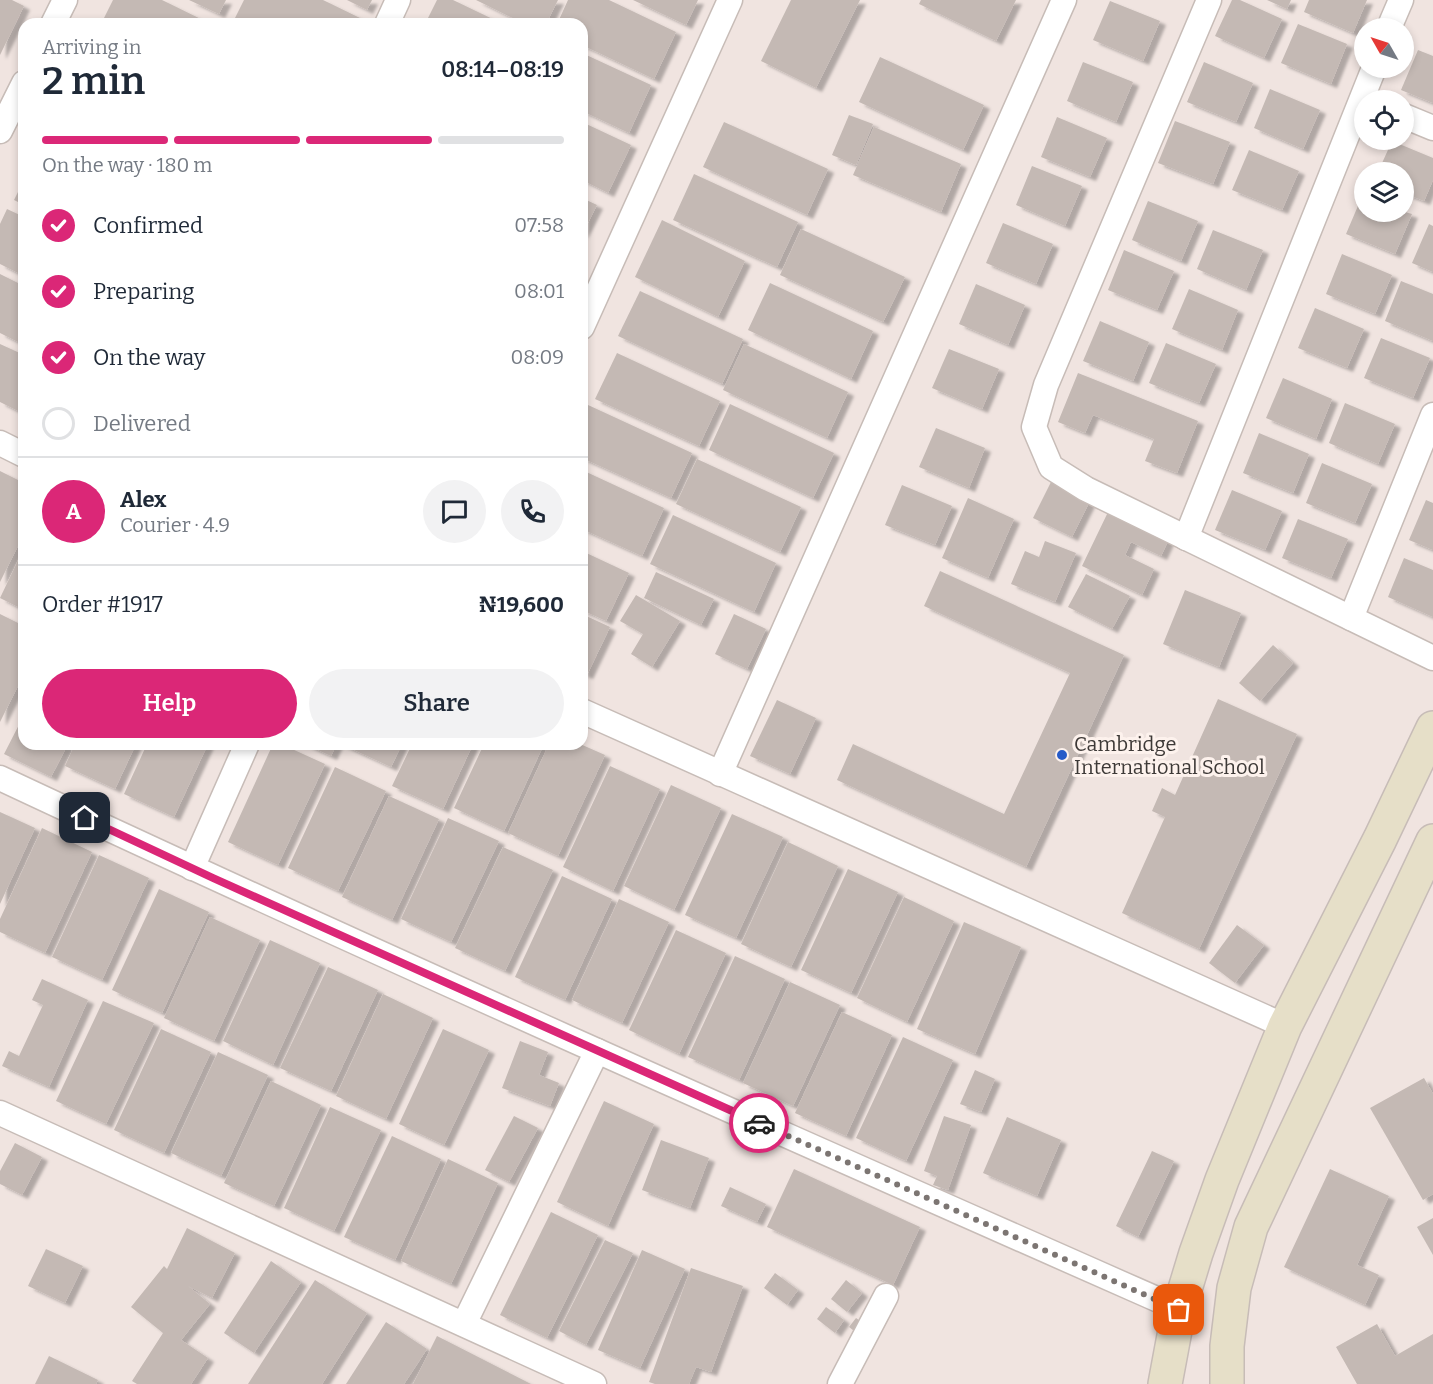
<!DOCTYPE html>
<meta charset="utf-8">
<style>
:root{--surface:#fff;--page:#f2f2f3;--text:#1f2937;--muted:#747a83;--line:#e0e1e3;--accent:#db2777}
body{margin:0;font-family:Bitter,serif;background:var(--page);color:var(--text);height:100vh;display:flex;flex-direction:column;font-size:22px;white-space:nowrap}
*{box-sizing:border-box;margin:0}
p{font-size:20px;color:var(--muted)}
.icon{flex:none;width:33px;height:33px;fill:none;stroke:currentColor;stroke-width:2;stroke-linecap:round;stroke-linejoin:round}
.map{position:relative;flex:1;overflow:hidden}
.side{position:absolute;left:18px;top:18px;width:570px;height:732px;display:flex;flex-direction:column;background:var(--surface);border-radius:18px;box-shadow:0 3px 9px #0003}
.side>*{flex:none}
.needle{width:39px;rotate:309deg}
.tools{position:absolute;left:1354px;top:18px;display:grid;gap:12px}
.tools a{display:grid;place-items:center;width:60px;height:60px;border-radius:50%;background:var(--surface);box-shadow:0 3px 9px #0003;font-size:30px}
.pin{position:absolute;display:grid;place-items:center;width:51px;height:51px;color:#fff;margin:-26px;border-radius:12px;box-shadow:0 3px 9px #0006}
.courier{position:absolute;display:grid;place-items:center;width:60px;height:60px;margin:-30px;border:4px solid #db2777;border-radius:50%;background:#fff;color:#222;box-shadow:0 2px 8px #0007}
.summary em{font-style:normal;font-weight:600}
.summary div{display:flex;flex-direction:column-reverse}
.summary{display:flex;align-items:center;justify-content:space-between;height:102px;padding:0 24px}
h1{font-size:39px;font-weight:600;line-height:45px}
.bar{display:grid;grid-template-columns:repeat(4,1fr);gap:9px 6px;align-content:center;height:72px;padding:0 24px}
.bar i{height:8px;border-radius:4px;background:var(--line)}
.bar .active{background:var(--accent)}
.bar p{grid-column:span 4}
.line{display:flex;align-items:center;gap:15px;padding:0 24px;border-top:2px solid var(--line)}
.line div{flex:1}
.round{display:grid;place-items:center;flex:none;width:63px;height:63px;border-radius:32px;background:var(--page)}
ol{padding:0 24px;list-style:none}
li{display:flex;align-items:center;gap:18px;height:66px}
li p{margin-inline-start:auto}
li .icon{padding:6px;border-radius:50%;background:var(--accent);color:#fff;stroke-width:4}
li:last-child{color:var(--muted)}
li i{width:33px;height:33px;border:3px solid var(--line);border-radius:50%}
.cta{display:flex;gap:12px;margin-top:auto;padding:12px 24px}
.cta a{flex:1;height:69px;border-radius:36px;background:var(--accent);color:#fff;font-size:24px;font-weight:600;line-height:69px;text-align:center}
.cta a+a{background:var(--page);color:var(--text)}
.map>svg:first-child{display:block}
.building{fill:#c4b9b4;filter:url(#shadow)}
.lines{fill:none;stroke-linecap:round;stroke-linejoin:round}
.minor-casing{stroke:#c7bcb7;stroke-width:27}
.secondary-casing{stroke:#c7bcb7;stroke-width:36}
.minor{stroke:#fff;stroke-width:24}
.secondary{stroke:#e6dfc8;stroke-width:33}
.done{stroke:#7c7572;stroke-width:6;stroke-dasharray:0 10.8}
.route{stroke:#db2777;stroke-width:8}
.poi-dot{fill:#265bc8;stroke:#fdf2ed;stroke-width:2}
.labels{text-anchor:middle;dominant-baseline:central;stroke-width:6;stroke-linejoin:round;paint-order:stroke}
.poi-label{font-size:20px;fill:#3d3937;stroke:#fdf2ed;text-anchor:start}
</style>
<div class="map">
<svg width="1433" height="1384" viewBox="0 0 1433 1384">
<defs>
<filter id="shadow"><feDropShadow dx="6" dy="4" stdDeviation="1.5" flood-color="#0004"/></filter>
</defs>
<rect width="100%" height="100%" fill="#f0e4e0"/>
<g class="building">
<path d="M0,0H12L24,6L0,55Z"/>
<path d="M113,0H162L211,24H101Z"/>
<path d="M189,0H226L219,14Z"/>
<path d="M244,0H323L360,18L357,24H232Z"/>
<path d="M347,0H372L367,10Z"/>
<path d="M437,0H453L503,24H425Z"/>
<path d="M476,0H558L546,24H525Z"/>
<path d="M568,0H609L676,32L654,79L582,45V24H557Z"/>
<path d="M633,0H698L686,25Z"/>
<path d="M791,0H860L816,88L761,61Z"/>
<path d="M921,0H1016L996,41L919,4Z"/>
<path d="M1232,0H1240L1282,19L1264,58L1215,36Z"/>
<path d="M1267,0H1291L1287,9Z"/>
<path d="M1309,0H1367L1353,33L1304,12Z"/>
<path d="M1110,1L1160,21L1143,61L1093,40Z"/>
<path d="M1298,24L1347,44L1331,84L1281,63Z"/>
<path d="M1418,50L1433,56V103L1401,90Z"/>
<path d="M582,53L651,85L629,133L582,111Z"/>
<path d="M880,57L984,105L963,150L859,102Z"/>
<path d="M1083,62L1133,82L1116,122L1067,101Z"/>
<path d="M1204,62L1253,83L1236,122L1187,102Z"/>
<path d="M1270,89L1320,110L1303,149L1254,128Z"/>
<path d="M849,115L873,124L856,165L832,155Z"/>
<path d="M1057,117L1107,138L1090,177L1041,157Z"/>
<path d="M1175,121L1230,142L1213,184L1158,163Z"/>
<path d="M582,122L631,145L608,193L582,180Z"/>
<path d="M724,122L828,169L807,215L703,167Z"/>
<path d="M874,127L961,164L941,212L853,175Z"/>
<path d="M1392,141L1433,158V180L1424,201L1404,193V172H1378Z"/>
<path d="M1249,150L1299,171L1282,210L1232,190Z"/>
<path d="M1032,166L1082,186L1065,226L1016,205Z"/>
<path d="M694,174L798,222L777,267L673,220Z"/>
<path d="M24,180V205L14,200Z"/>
<path d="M1363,194L1365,195V212H1405L1412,214L1395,254L1346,234Z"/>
<path d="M582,198L597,205L582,235Z"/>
<path d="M1148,201L1198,221L1181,261L1132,240Z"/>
<path d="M7,209L24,217V276L0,264V224Z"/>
<path d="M662,220L745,261L718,317L635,277Z"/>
<path d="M1003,223L1053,244L1036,284L986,263Z"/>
<path d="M1429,224L1433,226V272L1412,263Z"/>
<path d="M801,229L905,277L883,322L780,275Z"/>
<path d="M1213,230L1263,250L1246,290L1197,269Z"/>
<path d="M1124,250L1174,271L1157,310L1108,290Z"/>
<path d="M1342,254L1392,275L1375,314L1326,294Z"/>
<path d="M0,274L24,286V345L0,333Z"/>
<path d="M1401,281L1433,294V341L1385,321Z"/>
<path d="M770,283L873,331L851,379L748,330Z"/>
<path d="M976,284L1025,305L1008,345L959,324Z"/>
<path d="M1189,289L1238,310L1222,350L1172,329Z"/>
<path d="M640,291L743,339L722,384L618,336Z"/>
<path d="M1315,308L1364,329L1347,368L1298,348Z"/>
<path d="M1100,321L1149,342L1133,381L1083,361Z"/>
<path d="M1381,338L1430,358L1413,398L1364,378Z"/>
<path d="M1166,343L1216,364L1199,403L1149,383Z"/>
<path d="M0,344L24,355V414L0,402Z"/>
<path d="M744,344L848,392L827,438L723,390Z"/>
<path d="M949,349L999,369L982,409L932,388Z"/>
<path d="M617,353L720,401L699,446L595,399Z"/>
<path d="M1078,373L1198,421L1177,473L1145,461L1154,439L1093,415L1085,433L1058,422Z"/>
<path d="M1283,378L1332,399L1316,439L1266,418Z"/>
<path d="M1345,403L1395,424L1378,464L1329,443Z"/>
<path d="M730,404L834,453L813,498L709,450Z"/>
<path d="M588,405L692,453L671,498L582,458V418Z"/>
<path d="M936,428L985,448L969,488L919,467Z"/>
<path d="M1259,433L1309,454L1293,493L1243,473Z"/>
<path d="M697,459L801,507L780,552L676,504Z"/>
<path d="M1322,463L1372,484L1355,523L1306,503Z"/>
<path d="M582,470L664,508L642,556L582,529Z"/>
<path d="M0,471L24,483V534L0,582Z"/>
<path d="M1051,482L1090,501L1072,537L1033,518Z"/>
<path d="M902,485L952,506L935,545L885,525Z"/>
<path d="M1232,490L1282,511L1265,550L1215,530Z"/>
<path d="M968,498L1014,519L988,578L942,558Z"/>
<path d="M1426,500L1433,503V550L1409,540Z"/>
<path d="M1109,510L1169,539L1161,556L1131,542L1125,555L1154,569L1142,595L1082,566Z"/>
<path d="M673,515L776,563L754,612L650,564Z"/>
<path d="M1298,519L1348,539L1331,578L1282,558Z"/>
<path d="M1045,541L1076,553L1055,602L1011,584L1025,551L1039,557Z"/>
<path d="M24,548V610L0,598Z"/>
<path d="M582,551L629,573L606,621L582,610Z"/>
<path d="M1404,558L1433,570V617L1388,597Z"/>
<path d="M940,571L1124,655L1026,867L837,780L853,744L1004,814L1070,673L924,606Z"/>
<path d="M656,572L714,599L701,625L644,598Z"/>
<path d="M1086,574L1130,596L1112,629L1068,607Z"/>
<path d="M1185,590L1241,613L1219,667L1163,644Z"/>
<path d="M636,595L680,621L652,667L631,654L643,634L620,621Z"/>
<path d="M0,614L24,626V674L0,722Z"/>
<path d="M582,614L610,627L587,675L582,673Z"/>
<path d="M734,614L766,629L747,669L715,654Z"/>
<path d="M1273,645L1293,663L1260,701L1239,683Z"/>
<path d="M1218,699L1297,734L1199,949L1122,913L1165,817L1152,811L1162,788L1175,795Z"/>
<path d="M777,700L816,718L790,774L750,756Z"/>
<path d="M24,715V744H68L51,777L4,754Z"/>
<path d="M75,744H136L115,789L65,766Z"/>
<path d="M147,744H208L174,817L124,794Z"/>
<path d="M273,744H281L325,764L278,865L228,842Z"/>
<path d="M305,744H337L331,756Z"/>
<path d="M341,744H402L391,767Z"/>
<path d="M412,744H473L443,809L392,786Z"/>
<path d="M484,744H544L504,831L454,808Z"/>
<path d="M549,744H580L605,755L558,856L508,833Z"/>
<path d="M610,766L660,789L613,891L563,867Z"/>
<path d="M335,767L386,791L338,891L288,868Z"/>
<path d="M671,785L721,808L674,910L624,886Z"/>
<path d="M389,796L439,819L392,920L342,897Z"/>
<path d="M0,812L35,828L0,904Z"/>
<path d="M732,814L783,837L736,938L685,915Z"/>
<path d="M448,818L499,841L451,942L401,919Z"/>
<path d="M42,828L92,852L45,953L0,932V919Z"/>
<path d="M788,842L838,866L791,967L741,944Z"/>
<path d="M503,847L553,870L505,971L455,948Z"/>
<path d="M99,855L149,878L102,980L52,957Z"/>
<path d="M848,869L898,892L851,993L801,970Z"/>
<path d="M562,876L612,899L565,1000L515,977Z"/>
<path d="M159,889L209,912L162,1013L112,990Z"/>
<path d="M904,897L954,921L907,1022L857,998Z"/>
<path d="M619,899L669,922L622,1023L572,1000Z"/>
<path d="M210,917L260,940L214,1041L164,1018Z"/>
<path d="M964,922L1021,947L975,1054L917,1029Z"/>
<path d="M1237,925L1264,945L1235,983L1209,963Z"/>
<path d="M676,930L726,953L679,1054L629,1030Z"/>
<path d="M270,940L320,963L273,1065L223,1041Z"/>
<path d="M735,956L785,979L739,1080L688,1057Z"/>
<path d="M328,967L378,990L331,1091L280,1068Z"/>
<path d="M42,979L88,1000L49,1087L2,1066L9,1051L19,1056L43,1005L32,1000Z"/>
<path d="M790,982L840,1005L793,1106L743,1083Z"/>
<path d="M383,994L433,1018L386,1119L336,1096Z"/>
<path d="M103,1001L154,1023L106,1124L56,1101Z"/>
<path d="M842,1012L892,1035L846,1136L795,1113Z"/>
<path d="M161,1029L211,1052L164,1153L114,1130Z"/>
<path d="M443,1029L489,1050L444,1145L399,1124Z"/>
<path d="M903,1037L953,1060L906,1161L856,1138Z"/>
<path d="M520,1041L548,1052L539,1075L559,1083L550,1106L502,1088Z"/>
<path d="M218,1052L268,1075L221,1176L171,1153Z"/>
<path d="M975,1070L995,1079L981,1112L960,1104Z"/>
<path d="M1424,1078L1433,1094V1194L1423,1200L1370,1108Z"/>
<path d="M271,1081L321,1105L274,1206L224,1183Z"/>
<path d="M604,1101L654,1124L608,1226L557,1202Z"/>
<path d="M330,1107L381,1130L334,1231L284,1208Z"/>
<path d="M514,1116L538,1128L509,1182L485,1170Z"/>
<path d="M944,1116L971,1125L948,1190L933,1185L937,1176L924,1171Z"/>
<path d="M1007,1117L1061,1140L1037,1196L983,1173Z"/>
<path d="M392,1136L441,1159L395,1260L344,1237Z"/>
<path d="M661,1140L709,1158L690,1208L642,1190Z"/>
<path d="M15,1143L42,1157L22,1195L0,1184V1171Z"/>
<path d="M1152,1151L1174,1161L1138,1237L1116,1226Z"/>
<path d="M448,1159L498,1183L451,1284L401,1261Z"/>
<path d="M794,1169L920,1227L893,1285L767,1227Z"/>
<path d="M1330,1169L1389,1196L1357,1265L1379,1275L1365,1305L1284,1267Z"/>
<path d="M730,1187L766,1204L757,1222L721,1206Z"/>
<path d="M551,1212L598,1235L547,1338L500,1315Z"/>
<path d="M1433,1218V1255L1417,1227Z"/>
<path d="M187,1228L235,1253L212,1298L188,1286L210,1304L181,1340L208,1358L191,1384H137L132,1381L163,1333L131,1307L164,1266L167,1269Z"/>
<path d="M605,1240L633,1253L586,1345L559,1331Z"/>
<path d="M46,1249L83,1266L65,1303L28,1286Z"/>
<path d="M642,1250L685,1269L640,1368L598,1350Z"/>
<path d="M271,1261L301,1282L254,1353L224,1333Z"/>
<path d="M691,1268L743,1286L711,1372L696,1367L689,1384H655L649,1382Z"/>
<path d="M775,1273L798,1290L787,1305L764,1288Z"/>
<path d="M315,1280L367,1313L322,1384H248Z"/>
<path d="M846,1280L862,1293L847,1312L831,1299Z"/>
<path d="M826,1307L844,1320L835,1333L817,1319Z"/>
<path d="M856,1318L866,1325L858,1334L849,1327Z"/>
<path d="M386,1322L427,1349L404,1384H346Z"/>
<path d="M1377,1324L1395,1356L1433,1334V1384H1357L1336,1347Z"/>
<path d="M437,1336L531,1384H413Z"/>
<path d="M49,1356L98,1380L96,1384H35Z"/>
</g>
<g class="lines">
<g class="minor-casing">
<g id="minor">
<path d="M1209,0L1046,385L1034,427L1051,467L1086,489L1433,658"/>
<path d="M53,24L65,0"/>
<path d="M387,24L398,0"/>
<path d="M1389,28L1401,0"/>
<path d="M1404,116L1433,128"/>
<path d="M0,131L24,83"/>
<path d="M582,327L730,0"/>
<path d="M0,443L24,455"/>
<path d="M1186,538L1374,68"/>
<path d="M1351,618L1433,415"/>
<path d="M582,711L1285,1026"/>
<path d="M720,774L1064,0"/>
<path d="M0,778C390,961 785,1135 1179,1309"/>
<path d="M192,868L247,744"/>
<path d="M0,1113L594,1384"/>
<path d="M464,1324L597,1051"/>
<path d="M840,1384L886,1296"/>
</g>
</g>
<g class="secondary-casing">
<g id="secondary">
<path d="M1165,1384L1179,1309L1196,1253L1222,1180L1285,1026L1380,839L1433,728"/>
<path d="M1227,1384V1346L1234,1288L1251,1227L1433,841"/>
</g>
</g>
<use href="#minor" class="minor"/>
<use href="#secondary" class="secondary"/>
</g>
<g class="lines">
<path class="done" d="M759,1123L1179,1310"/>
<path class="route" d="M85,818L213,878L759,1123"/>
</g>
<circle class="poi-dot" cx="1062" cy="755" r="6"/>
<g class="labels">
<g class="poi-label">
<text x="1074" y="744">Cambridge<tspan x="1074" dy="23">International School</tspan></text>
</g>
</g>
</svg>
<div class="tools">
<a><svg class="needle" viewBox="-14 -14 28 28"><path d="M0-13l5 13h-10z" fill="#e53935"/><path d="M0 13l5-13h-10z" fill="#747a83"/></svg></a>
<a><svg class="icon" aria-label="locate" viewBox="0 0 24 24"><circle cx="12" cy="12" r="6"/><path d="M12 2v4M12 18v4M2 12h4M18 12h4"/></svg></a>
<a><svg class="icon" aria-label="layers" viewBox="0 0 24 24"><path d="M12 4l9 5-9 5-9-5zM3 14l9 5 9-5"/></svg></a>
</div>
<div class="pin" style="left:1179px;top:1310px;background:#ea580c"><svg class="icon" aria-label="bag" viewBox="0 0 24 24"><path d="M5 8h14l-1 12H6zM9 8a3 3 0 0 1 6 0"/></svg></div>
<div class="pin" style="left:85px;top:818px;background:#1f2937"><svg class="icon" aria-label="home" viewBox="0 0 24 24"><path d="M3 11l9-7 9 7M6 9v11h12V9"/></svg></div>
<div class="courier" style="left:759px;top:1123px"><svg class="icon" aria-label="car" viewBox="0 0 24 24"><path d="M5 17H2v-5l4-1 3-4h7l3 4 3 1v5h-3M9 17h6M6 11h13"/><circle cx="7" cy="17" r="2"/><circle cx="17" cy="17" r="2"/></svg></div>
<section class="side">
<div class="summary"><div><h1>2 min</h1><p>Arriving in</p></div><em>08:14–08:19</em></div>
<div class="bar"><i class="active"></i><i class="active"></i><i class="active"></i><i></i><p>On the way · 180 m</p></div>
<ol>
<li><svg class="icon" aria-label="check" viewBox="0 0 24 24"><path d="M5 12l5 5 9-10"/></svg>Confirmed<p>07:58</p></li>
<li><svg class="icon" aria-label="check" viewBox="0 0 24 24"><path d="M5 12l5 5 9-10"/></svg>Preparing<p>08:01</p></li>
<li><svg class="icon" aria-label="check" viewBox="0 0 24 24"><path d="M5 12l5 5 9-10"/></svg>On the way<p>08:09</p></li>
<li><i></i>Delivered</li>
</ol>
<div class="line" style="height:108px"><b class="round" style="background:var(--accent);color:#fff">A</b><div><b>Alex</b><p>Courier · 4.9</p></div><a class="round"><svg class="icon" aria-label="chat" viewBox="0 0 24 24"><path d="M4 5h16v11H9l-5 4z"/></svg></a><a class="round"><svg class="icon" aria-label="phone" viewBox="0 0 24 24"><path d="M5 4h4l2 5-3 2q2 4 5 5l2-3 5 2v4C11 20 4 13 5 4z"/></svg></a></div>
<div class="line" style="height:78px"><div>Order #1917</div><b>₦19,600</b></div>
<div class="cta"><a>Help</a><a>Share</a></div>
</section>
</div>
